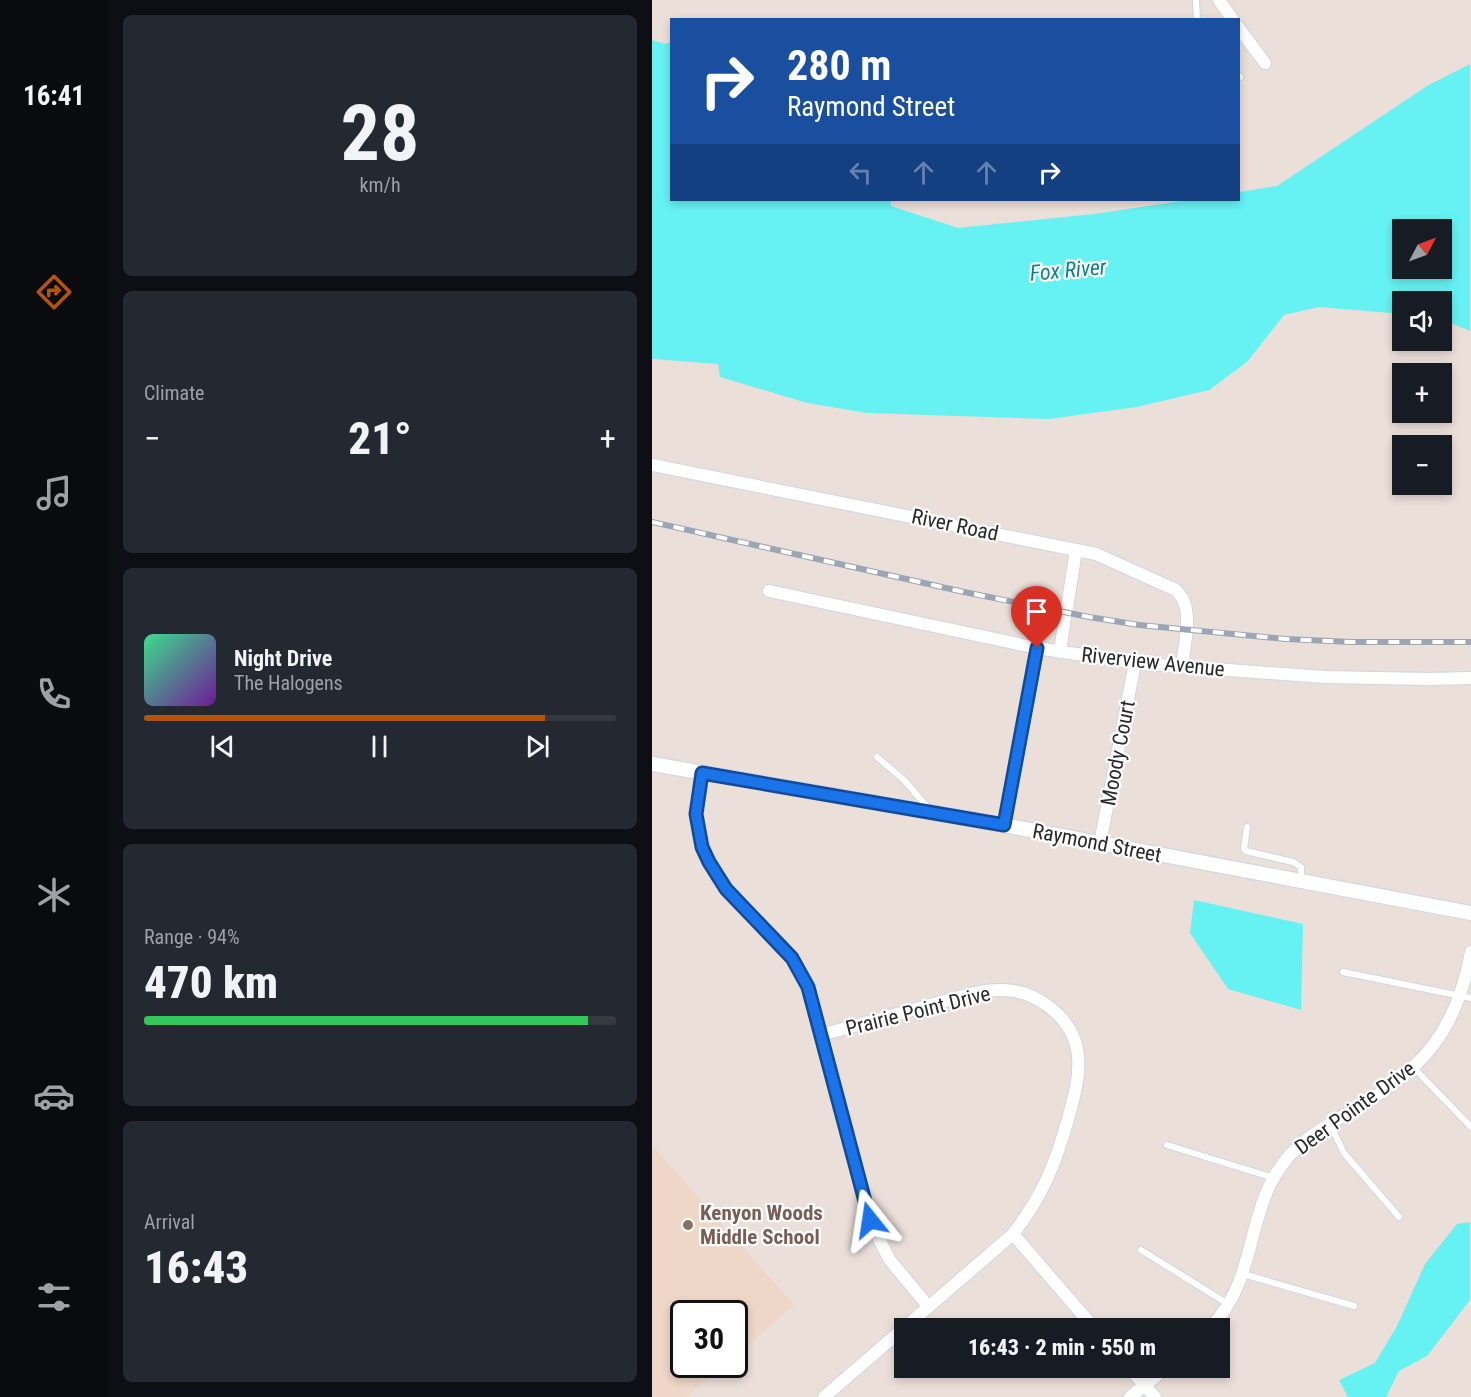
<!DOCTYPE html>
<html lang="en">
<head>
<meta charset="utf-8">
<style>
  body { margin:0; font-family:"Roboto Condensed",sans-serif; background:#242831; color:#f1f3f6; height:100vh; display:flex; flex-direction:column; font-size:22px; white-space:nowrap }
  * { box-sizing:border-box; margin:0 }
  p { font-size:20px; color:#9ea1a6 }
  .icon { flex:none; width:33px; height:33px; fill:none; stroke:currentColor; stroke-width:2; stroke-linecap:round; stroke-linejoin:round }
  .map { position:relative; flex:1; overflow:hidden }
  .side { display:flex; flex-direction:column; gap:15px; padding:15px; background:#0d0f14; width:544px }
  .side>* { flex:none }
  .banner { position:absolute; left:18px; top:18px; width:570px; height:183px; border-radius:0px; box-shadow:0 3px 9px #0003; background:#1a4fa0; color:#fff; overflow:hidden }
  .needle { width:39px; rotate:49deg }
  .tools { position:absolute; left:740px; top:219px; display:grid; gap:12px }
  .tools a { display:grid; place-items:center; width:60px; height:60px; border-radius:0px; background:#171b24; box-shadow:0 3px 9px #0003; font-size:30px }
  .speed { position:absolute; left:18px; top:1300px; display:flex; gap:12px; font-size:30px; font-weight:700; text-align:center }
  .speed>* { display:grid; place-content:center; width:78px; height:78px; border-radius:50%; background:#171b24; box-shadow:0 3px 9px #0003; line-height:1 }
  .speed .limit { border:3px solid #111; border-radius:9px; background:#fff; color:#111 }
  .pin { position:absolute; display:grid; place-items:center; width:51px; height:51px; color:#fff; margin:-62px -26px; border-radius:50% 50% 50% 0; rotate:-45deg; box-shadow:0 0 6px #0007 }
  .pin .icon { rotate:45deg }
  .me { position:absolute; width:66px; margin:-33px; rotate:345deg; stroke-linejoin:round; filter:drop-shadow(0 0 4px #0008) }
  .turn { display:flex; align-items:center; gap:21px; height:126px; padding:0 18px; font-size:27px }
  .turn .icon { width:78px; height:78px; stroke-width:2.5 }
  .turn b { display:block; font-size:42px; line-height:51px }
  .lanes { display:flex; align-items:center; height:57px; padding:0 18px; background:#0003; justify-content:center; gap:30px; direction:ltr }
  .lanes .off { opacity:.35 }
  .big { font-size:45px; font-weight:800; line-height:1.1 }
  .side .tile { flex:1; display:flex; flex-direction:column; justify-content:center; gap:9px; min-width:0; padding:0 21px; border-radius:9px; background:#242831 }
  .side .dial { align-items:center; gap:0 }
  .dial b { font-size:78px; line-height:1 }
  .song { display:flex; align-items:center; gap:18px }
  .cover { width:72px; height:72px; border-radius:9px; background:linear-gradient(135deg,hsl(150 70% 55%),hsl(280 70% 35%)) }
  .played { height:6px; border-radius:3px; background:linear-gradient(90deg,#b45309 85%,#363941 85%) }
  .keys { display:flex; justify-content:space-around; direction:ltr }
  .heat { display:flex; justify-content:space-between; align-items:center; font-size:33px; direction:ltr }
  .charge { height:9px; border-radius:4px; background:linear-gradient(90deg,#34c759 94%,#363941 0) }
  .trip { position:absolute; left:242px; top:1318px; width:336px; height:60px; border-radius:0px; background:#171b24; box-shadow:0 3px 9px #0003; font-weight:800; line-height:60px; text-align:center }
  main { display:flex; flex:1; min-height:0 }
  .tabs { display:flex; flex-direction:column; width:108px; justify-content:space-around; align-items:center; background:#090b0e; color:#9ea1a6 }
  .tabs .icon { width:42px; height:42px }
  .tabs .current { color:#b45309 }
  .tabs b { font-size:27px; color:#f1f3f6 }
  .map>svg:first-child { display:block }
  .education { fill:#eed7c7 }
  .water { fill:#66f2f3; fill-rule:evenodd }
  .lines { fill:none; stroke-linecap:round; stroke-linejoin:round }
  .service-casing { stroke:#ced7e2; stroke-width:8 }
  .minor-casing { stroke:#ced7e2; stroke-width:14 }
  .tertiary-casing { stroke:#ced7e2; stroke-width:16 }
  .service { stroke:#fff; stroke-width:6 }
  .minor { stroke:#fff; stroke-width:12 }
  .tertiary { stroke:#fff; stroke-width:14 }
  .rail-casing { stroke:#9ca5b4; stroke-width:6 }
  .rail { stroke:#fff; stroke-width:4; stroke-dasharray:11; stroke-linecap:butt }
  .route-casing { stroke:#114b97; stroke-width:15 }
  .route { stroke:#1a73e8; stroke-width:10 }
  .education-dot { fill:#8d6e63; stroke:#fff; stroke-width:2 }
  .labels { text-anchor:middle; dominant-baseline:central; stroke-width:4.5; stroke-linejoin:round; paint-order:stroke }
  .street-label { font-size:21px; fill:#282828; stroke:#fff }
  .education-label { font-size:21px; font-weight:bold; fill:#785e54; stroke:#fff; text-anchor:start }
  .water-label { font-size:22px; font-style:italic; fill:#08828f; stroke:#fff }
</style>
</head>
<body>
<main>
<nav class="tabs">
<b>16:41</b>
<svg class="icon current" aria-label="directions" viewBox="0 0 24 24"><path d="M12 3l9 9-9 9-9-9zM9 14v-3h6M13 9l2 2-2 2"/></svg>
<svg class="icon" aria-label="music" viewBox="0 0 24 24"><path d="M9 18V5l10-2v13"/><circle cx="6" cy="18" r="3"/><circle cx="16" cy="16" r="3"/></svg>
<svg class="icon" aria-label="phone" viewBox="0 0 24 24"><path d="M5 4h4l2 5-3 2q2 4 5 5l2-3 5 2v4C11 20 4 13 5 4z"/></svg>
<svg class="icon" aria-label="climate" viewBox="0 0 24 24"><path d="M12 3v18M4 7l16 10M4 17L20 7"/></svg>
<svg class="icon" aria-label="car" viewBox="0 0 24 24"><path d="M5 17H2v-5l4-1 3-4h7l3 4 3 1v5h-3M9 17h6M6 11h13"/><circle cx="7" cy="17" r="2"/><circle cx="17" cy="17" r="2"/></svg>
<svg class="icon" aria-label="filters" viewBox="0 0 24 24"><path d="M4 7h16M4 17h16"/><circle cx="9" cy="7" r="2"/><circle cx="15" cy="17" r="2"/></svg>
</nav>
<section class="side">
<div class="tile dial"><b>28</b><p>km/h</p></div>
<div class="tile"><p>Climate</p>
<div class="heat"><a>−</a><b class="big">21°</b><a>+</a></div>
</div>
<div class="tile">
<div class="song"><i class="cover"></i><div><b>Night Drive</b><p>The Halogens</p></div></div>
<div class="played"></div>
<div class="keys"><svg class="icon" aria-label="previous" viewBox="0 0 24 24"><path d="M18 5L8 12l10 7zM5 5v14"/></svg><svg class="icon" aria-label="pause" viewBox="0 0 24 24"><path d="M8 5v14M16 5v14"/></svg><svg class="icon" aria-label="next" viewBox="0 0 24 24"><path d="M6 5l10 7-10 7zM19 5v14"/></svg></div>
</div>
<div class="tile"><p>Range · 94%</p><b class="big">470 km</b><div class="charge"></div></div>
<div class="tile"><p>Arrival</p><b class="big">16:43</b></div>
</section>
<div class="map">
<svg width="819" height="1397" viewBox="0 0 819 1397">
  <rect width="100%" height="100%" fill="#ebdfd9"/>
  <!-- education -->
  <path class="education" d="M 0,1145 L 142,1305 L 83,1356 L 82,1314 L 32,1314 L 32,1365 L 72,1365 L 34,1397 L 0,1397 Z"/>
  <!-- water -->
  <g class="water">
    <path d="M 0,40 L 13,44 L 19,42 L 20,200 L 239,200 L 239,206 L 306,228 L 442,214 L 536,200 L 586,200 L 587,192 L 625,186 L 775,86 L 818,64 L 818,331 L 789,319 L 789,302 L 750,302 L 750,314 L 667,307 L 632,315 L 595,362 L 557,390 L 485,407 L 397,419 L 215,413 L 155,403 L 68,377 L 66,364 L 0,359 ZM 750,230 L 789,230 L 789,268 L 750,268 Z"/>
    <path d="M 542,900 L 651,924 L 649,1010 L 576,989 L 538,933 Z"/>
    <path d="M 818,1222 L 818,1300 L 775,1356 L 747,1371 L 734,1397 L 696,1397 L 687,1380 L 723,1363 L 745,1326 L 773,1264 L 805,1224 Z"/>
  </g>
  <g class="lines">
    <!-- service casing -->
    <g class="service-casing">
      <g id="service">
        <path d="M 544,0 L 545,20"/>
        <path d="M 586,75 L 588,77"/>
        <path d="M 225,757 L 252,780 L 278,810"/>
        <path d="M 595,827 L 592,848 L 594,851 L 641,862 L 649,867 L 649,881"/>
        <path d="M 691,972 L 819,998"/>
        <path d="M 762,1068 L 819,1127"/>
        <path d="M 678,1124 L 692,1153 L 747,1217"/>
        <path d="M 515,1145 L 622,1178"/>
        <path d="M 489,1250 L 576,1304"/>
        <path d="M 591,1274 L 702,1306"/>
      </g>
    </g>
    <!-- minor casing -->
    <g class="minor-casing">
      <g id="minor">
        <path d="M 567,0 L 581,20"/>
        <path d="M 586,27 L 613,63"/>
        <path d="M 0,465 L 444,554 L 524,590 C 527,594 531,598 532,602 C 539,619 532,648 530,665"/>
        <path d="M 117,591 L 385,648 L 483,663 L 672,677 L 777,679 L 819,678"/>
        <path d="M 415,608 L 424,550"/>
        <path d="M 408,652 L 413,617"/>
        <path d="M 50,773 L 44,814 L 50,847 L 57,863 L 74,889 L 140,958 L 156,987 L 218,1220 L 237,1259 L 276,1306"/>
        <path d="M 352,825 L 385,648"/>
        <path d="M 448,843 L 483,663"/>
        <path d="M 169,1035 L 322,993 C 350,987 373,989 396,1006 C 438,1037 428,1077 416,1119 C 403,1165 391,1195 361,1234 L 172,1397"/>
        <path d="M 361,1234 L 443,1329"/>
        <path d="M 557,1329 C 606,1280 593,1215 630,1165 C 648,1139 675,1126 701,1110 C 770,1070 804,1033 819,952"/>
        <path d="M 477,1368 L 503,1397"/>
        <path d="M 478,1397 L 514,1368"/>
      </g>
    </g>
    <!-- tertiary casing -->
    <g class="tertiary-casing">
      <path id="tertiary" d="M 0,764 L 352,825 L 819,913"/>
    </g>
    <!-- service -->
    <use href="#service" class="service"/>
    <!-- minor -->
    <use href="#minor" class="minor"/>
    <!-- tertiary -->
    <use href="#tertiary" class="tertiary"/>
    <!-- rail casing -->
    <g class="rail-casing">
      <path id="rail" d="M 0,522 L 312,592 L 437,617 L 487,625 L 634,639 L 699,642 L 819,642"/>
    </g>
    <!-- rail -->
    <use href="#rail" class="rail"/>
  </g>
  <g class="lines">
    <!-- route casing -->
    <g class="route-casing">
      <path id="route" d="M 218,1220 L 156,987 L 140,958 L 74,889 L 57,862 L 50,847 L 44,814 L 50,773 L 352,825 L 385,648"/>
    </g>
    <!-- route -->
    <use href="#route" class="route"/>
  </g>
  <!-- markers -->
  <circle class="education-dot" cx="36" cy="1225" r="6"/>
  <g class="labels">
    <!-- street labels -->
    <g class="street-label">
      <text transform="translate(303 525) rotate(12)">River Road</text>
      <text transform="translate(501 662) rotate(6)">Riverview Avenue</text>
      <text transform="translate(466 753) rotate(-79)">Moody Court</text>
      <text transform="translate(445 843) rotate(11)">Raymond Street</text>
      <text transform="translate(266 1011) rotate(-14)">Prairie Point Drive</text>
      <text transform="translate(703 1108) rotate(-36)">Deer Pointe Drive</text>
    </g>
    <!-- education labels -->
    <g class="education-label">
      <text x="48" y="1213">Kenyon Woods<tspan x="48" dy="24">Middle School</tspan></text>
    </g>
    <!-- water labels -->
    <g class="water-label">
      <text transform="translate(416 270) rotate(-5)">Fox River</text>
    </g>
  </g>
</svg>
<div class="tools">
<a><svg class="needle" viewBox="-14 -14 28 28"><path d="M0-13l5 13h-10z" fill="#e53935"/><path d="M0 13l5-13h-10z" fill="#9ea1a6"/></svg></a>
<a><svg class="icon" aria-label="sound" viewBox="0 0 24 24"><path d="M4 9h4l5-4v14l-5-4H4zM17 9q2 3 0 6"/></svg></a>
<a>+</a>
<a>−</a>
</div>
<div class="speed"><div class="limit">30</div></div>
<div class="pin" style="left:385px;top:648px;background:#d93025"><svg class="icon" aria-label="arrive" viewBox="0 0 24 24"><path d="M6 21V4h12l-3 4 3 4H6"/></svg></div>
<svg class="me" style="left:218px;top:1220px" viewBox="-20 -20 40 40"><path d="M0-17L14 15 0 8-14 15z" fill="#1a73e8" stroke="#fff" stroke-width="4"/></svg>
<div class="trip">16:43 · 2 min · 550 m</div>
<div class="banner">
<div class="turn"><svg class="icon" aria-label="right" viewBox="0 0 24 24"><path d="M7 20v-9h11M14 6l5 5-5 5"/></svg><div><b>280 m</b>Raymond Street</div></div>
<div class="lanes"><svg class="icon off" aria-label="left" viewBox="0 0 24 24"><path d="M17 20v-9H6M10 6l-5 5 5 5"/></svg><svg class="icon off" aria-label="ahead" viewBox="0 0 24 24"><path d="M12 20V5M6 11l6-6 6 6"/></svg><svg class="icon off" aria-label="ahead" viewBox="0 0 24 24"><path d="M12 20V5M6 11l6-6 6 6"/></svg><svg class="icon" aria-label="right" viewBox="0 0 24 24"><path d="M7 20v-9h11M14 6l5 5-5 5"/></svg></div>
</div>
</div>
</main>
</body>
</html>
